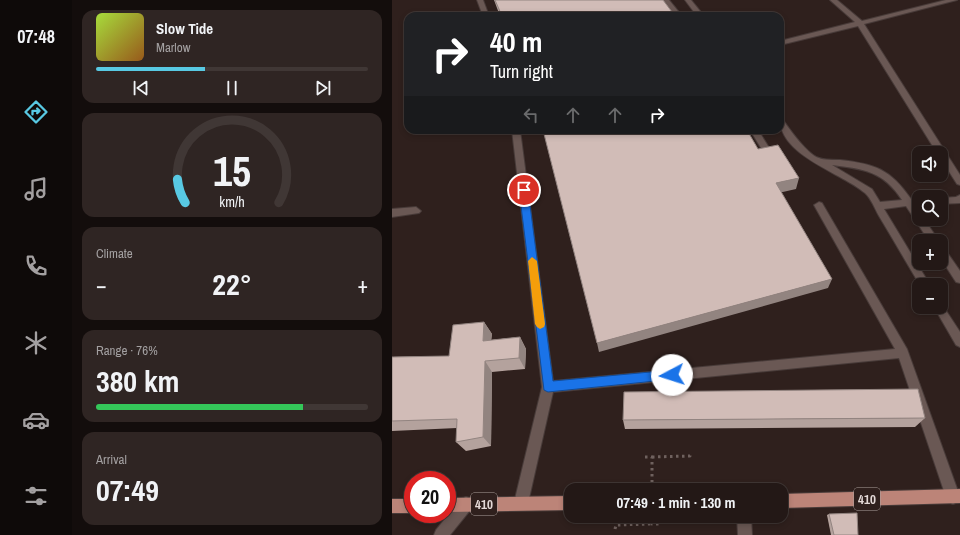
<!DOCTYPE html>
<html lang="en">
<head>
<meta charset="utf-8">
<style>
  body { margin:0; font-family:"Archivo Narrow",sans-serif; background:#2f2523; color:#f1f3f6; height:100vh; display:flex; flex-direction:column; font-size:15px; white-space:nowrap }
  * { box-sizing:border-box; margin:0 }
  p { font-size:13px; color:#a3a0a1 }
  .icon { flex:none; width:22px; height:22px; fill:none; stroke:currentColor; stroke-width:2; stroke-linecap:round; stroke-linejoin:round }
  .map { position:relative; flex:1; overflow:hidden }
  .side { display:flex; flex-direction:column; gap:10px; padding:10px; background:#130d0c; width:320px }
  .side>* { flex:none }
  .banner { position:absolute; left:12px; top:12px; width:380px; height:122px; border-radius:12px; box-shadow:0 2px 6px #0003,0 0 0 1px #403735; background:#202124; color:#fff; overflow:hidden }
  .buttons { position:absolute; left:520px; top:146px; display:grid; gap:8px }
  .buttons a { display:grid; place-items:center; width:36px; height:36px; border-radius:8px; background:#231816; box-shadow:0 2px 6px #0003,0 0 0 1px #403735; font-size:20px }
  .speed { position:absolute; left:12px; top:471px; display:flex; gap:8px; font-size:20px; font-weight:700; text-align:center }
  .speed>* { display:grid; place-content:center; width:52px; height:52px; border-radius:50%; background:#231816; box-shadow:0 2px 6px #0003,0 0 0 1px #403735; line-height:1 }
  .speed .limit { border:6px solid #d22; background:#fff; color:#111 }
  .pin { position:absolute; display:grid; place-items:center; width:34px; height:34px; color:#fff; margin:-17px; border:2px solid #fff; border-radius:50%; box-shadow:0 1px 4px #0007 }
  .me { position:absolute; width:44px; margin:-22px; rotate:265deg; stroke-linejoin:round; filter:drop-shadow(0 0 3px #0008) }
  .turn { display:flex; align-items:center; gap:14px; height:84px; padding:0 20px; font-size:18px }
  .turn .icon { width:52px; height:52px; stroke-width:2.5 }
  .turn b { display:block; font-size:28px; line-height:34px }
  .lanes { display:flex; align-items:center; height:38px; padding:0 20px; background:#0003; justify-content:center; gap:20px; direction:ltr }
  .lanes .off { opacity:.35 }
  .big { font-size:30px; font-weight:800; line-height:1.1 }
  .side .widget { flex:1; display:flex; flex-direction:column; justify-content:center; gap:6px; min-width:0; padding:0 14px; border-radius:12px; background:#2f2523 }
  .side .dial { align-items:center; gap:0 }
  .dial svg { height:104px; overflow:visible; fill:none; stroke:#403735; stroke-width:7; stroke-linecap:round; text-anchor:middle }
  .dial text { fill:#f1f3f6; stroke:none }
  .song { display:flex; align-items:center; gap:12px }
  .cover { width:48px; height:48px; border-radius:6px; background:linear-gradient(135deg,hsl(80 70% 55%),hsl(30 70% 35%)) }
  .played { height:4px; border-radius:2px; background:linear-gradient(90deg,#58c9e3 40%,#403735 40%) }
  .keys { display:flex; justify-content:space-around; direction:ltr }
  .heat { display:flex; justify-content:space-between; align-items:center; font-size:22px; direction:ltr }
  .charge { height:6px; border-radius:3px; background:linear-gradient(90deg,#34c759 76%,#403735 0) }
  .trip { position:absolute; left:172px; top:483px; width:224px; height:40px; border-radius:12px; background:#231816; box-shadow:0 2px 6px #0003,0 0 0 1px #403735; font-weight:800; line-height:40px; text-align:center }
  main { display:flex; flex:1; min-height:0 }
  .tabs { display:flex; flex-direction:column; width:72px; justify-content:space-around; align-items:center; background:#0e0a09; color:#a3a0a1 }
  .tabs .icon { width:28px; height:28px }
  .tabs .active { color:#58c9e3 }
  .tabs b { font-size:18px; color:#f1f3f6 }
  .map>svg:first-child { display:block }
  .lines { fill:none; stroke-linecap:round; stroke-linejoin:round }
  .lane-casing { stroke:#483b39; stroke-width:2 }
  .street-casing { stroke:#483b39; stroke-width:2 }
  .primary-casing { stroke:#483b39; stroke-width:2 }
  .path { stroke:#6f615e; stroke-width:3; stroke-dasharray:2.5 3.5; stroke-linecap:butt }
  .lane { fill:#6a5854; fill-rule:evenodd }
  .street { fill:#6a5854; fill-rule:evenodd }
  .primary { fill:#bc8478; fill-rule:evenodd }
  .wall { fill:#b4a29d }
  .shaded-wall { fill:#928480 }
  .building { fill:#d1bcb7; stroke:#928480 }
  .route { fill:#1a73e8; stroke:#114b97 }
  .slow { fill:#f59e0b }
  .labels { text-anchor:middle; dominant-baseline:central; stroke-width:4; stroke-linejoin:round; paint-order:stroke }
  .shield { fill:#2f201d; stroke:#aea29f; stroke-width:1 }
  .shield-label { font-size:13px; font-weight:bold; fill:#e4d9d7 }
</style>
</head>
<body>
<main>
<nav class="tabs">
<b>07:48</b>
<svg class="icon active" aria-label="directions" viewBox="0 0 24 24"><path d="M12 3l9 9-9 9-9-9zM9 14v-3h6M13 9l2 2-2 2"/></svg>
<svg class="icon" aria-label="music" viewBox="0 0 24 24"><path d="M9 18V5l10-2v13"/><circle cx="6" cy="18" r="3"/><circle cx="16" cy="16" r="3"/></svg>
<svg class="icon" aria-label="phone" viewBox="0 0 24 24"><path d="M5 4h4l2 5-3 2q2 4 5 5l2-3 5 2v4C11 20 4 13 5 4z"/></svg>
<svg class="icon" aria-label="climate" viewBox="0 0 24 24"><path d="M12 3v18M4 7l16 10M4 17L20 7"/></svg>
<svg class="icon" aria-label="car" viewBox="0 0 24 24"><path d="M5 17H2v-5l4-1 3-4h7l3 4 3 1v5h-3M9 17h6M6 11h13"/><circle cx="7" cy="17" r="2"/><circle cx="17" cy="17" r="2"/></svg>
<svg class="icon" aria-label="filters" viewBox="0 0 24 24"><path d="M4 7h16M4 17h16"/><circle cx="9" cy="7" r="2"/><circle cx="15" cy="17" r="2"/></svg>
</nav>
<section class="side">
<div class="widget">
<div class="song"><i class="cover"></i><div><b>Slow Tide</b><p>Marlow</p></div></div>
<div class="played"></div>
<div class="keys"><svg class="icon" aria-label="previous" viewBox="0 0 24 24"><path d="M18 5L8 12l10 7zM5 5v14"/></svg><svg class="icon" aria-label="pause" viewBox="0 0 24 24"><path d="M8 5v14M16 5v14"/></svg><svg class="icon" aria-label="next" viewBox="0 0 24 24"><path d="M6 5l10 7-10 7zM19 5v14"/></svg></div>
</div>
<div class="widget dial"><svg viewBox="0 0 100 80">
<path d="M14 69A42 42 0 1 1 86 69"/>
<path d="M14 69A42 42 0 0 1 8 51" stroke="#58c9e3"/>
<text x="50" y="56" font-size="32" font-weight="700">15</text>
<text x="50" y="72" font-size="11">km/h</text>
</svg></div>
<div class="widget"><p>Climate</p>
<div class="heat"><a>−</a><b class="big">22°</b><a>+</a></div>
</div>
<div class="widget"><p>Range · 76%</p><b class="big">380 km</b><div class="charge"></div></div>
<div class="widget"><p>Arrival</p><b class="big">07:49</b></div>
</section>
<div class="map">
<svg width="568" height="535" viewBox="0 0 568 535">
  <rect width="100%" height="100%" fill="#2f201d"/>
  <g class="lines">
    <!-- lane casing -->
    <g class="lane-casing">
      <g id="lane">
        <path d="M 85,0 L 91,0 L 97,16 L 91,16 Z"/>
        <path d="M 271,0 L 277,0 L 290,16 L 283,16 Z"/>
        <path d="M 120,130 L 128,130 L 161,381 L 503,349 L 422,205 L 427,202 L 430,203 L 515,349 L 568,497 L 566,502 L 561,504 L 556,502 L 554,497 L 507,358 L 161,392 L 136,503 L 134,508 L 129,510 L 124,508 L 122,503 L 150,387 Z"/>
        <path d="M 358,130 L 366,130 L 381,154 L 380,156 L 374,156 Z"/>
      </g>
    </g>
    <!-- street casing -->
    <g class="street-casing">
      <g id="street">
        <path d="M 293,0 L 299,0 L 312,16 L 305,16 Z"/>
        <path d="M 438,0 L 445,0 L 470,21 L 554,0 L 565,0 L 472,24 L 568,175 L 568,185 L 565,184 L 549,159 L 549,153 L 545,153 L 466,26 L 388,45 L 388,41 L 463,22 Z"/>
        <path d="M 388,119 L 391,120 C 398,130 416,155 427,158 C 431,160 443,160 448,160 C 483,164 498,169 519,199 L 527,198 L 527,204 L 523,205 L 527,211 L 527,219 L 532,219 L 547,241 L 537,241 L 514,206 L 492,209 L 538,285 L 528,285 C 514,262 501,239 487,216 C 483,209 479,198 473,193 C 450,173 388,156 388,119 ZM 440,165 C 472,169 491,171 510,200 L 488,202 L 480,189 Z"/>
        <path d="M 568,195 L 568,203 L 549,204 L 549,198 L 564,197 Z"/>
        <path d="M 24,207 L 29,211 L 27,213 L 0,217 L 0,209 Z"/>
        <path d="M 549,247 L 552,248 L 568,271 L 568,283 L 564,282 L 549,259 Z"/>
        <path d="M 549,303 L 568,332 L 568,347 L 564,345 L 542,307 L 549,307 Z"/>
        <path d="M 74,497 L 79,499 L 81,504 L 79,509 L 58,535 L 42,535 L 44,530 L 69,499 Z"/>
        <path d="M 345,516 L 359,516 L 360,535 L 346,535 Z"/>
      </g>
    </g>
    <!-- primary casing -->
    <g class="primary-casing">
      <g id="primary">
        <path d="M 568,489 L 568,503 L 389,508 L 389,494 Z"/>
        <path d="M 179,496 L 179,510 L 55,512 L 55,498 Z"/>
        <rect x="0" y="499" width="21" height="14"/>
      </g>
    </g>
    <!-- path -->
    <g class="path">
      <path d="M 253,457 L 260,457 L 260,490"/>
      <path d="M 260,457 L 298,456 L 298,452"/>
      <path d="M 260,516 L 260,524 L 269,524"/>
      <path d="M 223,529 L 224,525 L 260,524"/>
    </g>
    <!-- lane -->
    <use href="#lane" class="lane"/>
    <!-- street -->
    <use href="#street" class="street"/>
    <!-- primary -->
    <use href="#primary" class="primary"/>
  </g>
  <!-- wall -->
  <g class="wall">
    <path d="M 102,0 L 271,0 L 283,16 L 108,16 Z"/>
    <path d="M 92,322 L 100,334 L 99,340 L 128,337 L 134,349 L 133,369 L 100,372 L 99,446 L 74,451 L 64,442 L 65,428 L 0,431 L 0,357 L 57,356 Z"/>
    <path d="M 533,418 L 523,427 L 233,429 L 231,420 Z"/>
    <path d="M 437,514 L 466,535 L 439,535 L 435,515 Z"/>
  </g>
  <!-- shaded-wall -->
  <g class="shaded-wall">
    <path d="M 407,178 L 404,189 L 382,194 L 384,183 Z"/>
    <path d="M 440,279 L 436,288 L 207,352 L 205,343 Z"/>
    <path d="M 92,322 L 100,334 L 98,352 L 91,341 Z"/>
    <path d="M 128,337 L 134,349 L 133,369 L 127,358 Z"/>
    <path d="M 93,361 L 100,372 L 99,446 L 91,437 Z"/>
  </g>
  <!-- building -->
  <g class="building">
    <path d="M 103,0 L 271,0 L 283,16 L 110,16 Z"/>
    <path d="M 151,130 L 355,130 L 366,149 L 386,145 L 407,178 L 384,183 L 440,279 L 205,343 Z"/>
    <path d="M 92,322 L 91,341 L 128,337 L 127,358 L 93,361 L 91,437 L 64,442 L 65,419 L 0,421 L 0,357 L 57,356 L 61,325 Z"/>
    <path d="M 526,389 L 533,418 L 231,420 L 232,392 Z"/>
    <path d="M 465,513 L 466,535 L 442,535 L 437,514 Z"/>
  </g>
  <!-- route -->
  <path class="route" d="M 132,187 L 136,190 L 161,381 L 280,370 L 283,372 L 285,375 L 283,379 L 156,392 L 152,390 L 127,190 Z"/>
  <!-- slow -->
  <path class="slow" d="M 140,257 L 145,261 L 153,324 L 152,327 L 148,329 L 145,327 L 143,324 L 136,261 Z"/>
  <g class="labels">
    <!-- shield labels -->
    <g class="shield">
      <rect x="462" y="488" width="26" height="22" rx="3"/>
      <rect x="79" y="493" width="26" height="22" rx="3"/>
    </g>
    <g class="shield-label">
      <text x="475" y="499">410</text>
      <text x="92" y="504">410</text>
    </g>
  </g>
</svg>
<div class="buttons">
<a><svg class="icon" aria-label="sound" viewBox="0 0 24 24"><path d="M4 9h4l5-4v14l-5-4H4zM17 9q2 3 0 6"/></svg></a>
<a><svg class="icon" aria-label="search" viewBox="0 0 24 24"><circle cx="10" cy="10" r="6"/><path d="M15 15l6 6"/></svg></a>
<a>+</a>
<a>−</a>
</div>
<div class="speed"><div class="limit">20</div></div>
<div class="pin" style="left:132px;top:190px;background:#d93025"><svg class="icon" aria-label="arrive" viewBox="0 0 24 24"><path d="M6 21V4h12l-3 4 3 4H6"/></svg></div>
<svg class="me" style="left:280px;top:375px" viewBox="-20 -20 40 40"><circle r="19" fill="#fff"/><path d="M0-13L10 11 0 6-10 11z" fill="#1a73e8"/></svg>
<div class="trip">07:49 · 1 min · 130 m</div>
<div class="banner">
<div class="turn"><svg class="icon" aria-label="right" viewBox="0 0 24 24"><path d="M7 20v-9h11M14 6l5 5-5 5"/></svg><div><b>40 m</b>Turn right</div></div>
<div class="lanes"><svg class="icon off" aria-label="left" viewBox="0 0 24 24"><path d="M17 20v-9H6M10 6l-5 5 5 5"/></svg><svg class="icon off" aria-label="ahead" viewBox="0 0 24 24"><path d="M12 20V5M6 11l6-6 6 6"/></svg><svg class="icon off" aria-label="ahead" viewBox="0 0 24 24"><path d="M12 20V5M6 11l6-6 6 6"/></svg><svg class="icon" aria-label="right" viewBox="0 0 24 24"><path d="M7 20v-9h11M14 6l5 5-5 5"/></svg></div>
</div>
</div>
</main>
</body>
</html>
